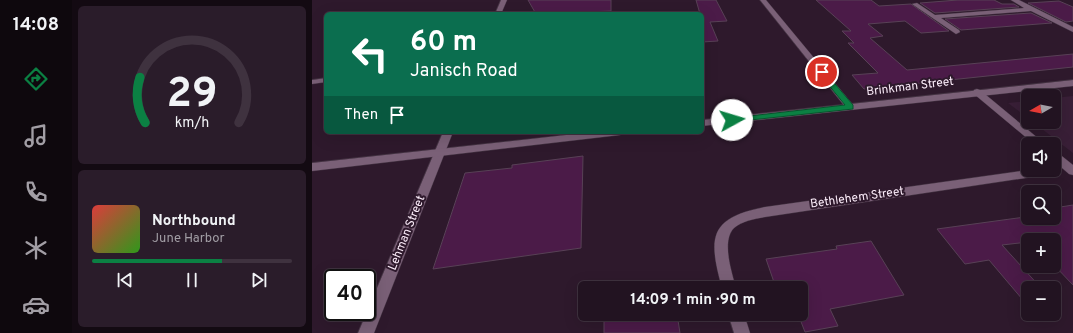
<!DOCTYPE html>
<html lang="en">
<head>
<meta charset="utf-8">
<style>
  body { margin:0; font-family:Overpass,sans-serif; background:#2a1c2a; color:#f1f3f6; height:100vh; display:flex; flex-direction:column; font-size:15px; white-space:nowrap }
  * { box-sizing:border-box; margin:0 }
  p { font-size:13px; color:#a29ea5 }
  .icon { flex:none; width:22px; height:22px; fill:none; stroke:currentColor; stroke-width:2; stroke-linecap:round; stroke-linejoin:round }
  .map { position:relative; flex:1; overflow:hidden }
  .details { display:flex; flex-direction:column; gap:6px; padding:6px; background:#130a12; width:240px }
  .details>* { flex:none }
  .hud { position:absolute; left:12px; top:12px; width:380px; height:122px; border-radius:6px; box-shadow:0 4px 16px #0002,0 0 0 1px #3f323f; background:#0b6e4f; color:#fff; overflow:hidden }
  .needle { width:26px; rotate:261deg }
  .tools { position:absolute; left:709px; top:89px; display:grid; gap:8px }
  .tools a { display:grid; place-items:center; width:40px; height:40px; border-radius:6px; background:#221321; box-shadow:0 4px 16px #0002,0 0 0 1px #3f323f; font-size:20px }
  .speed { position:absolute; left:12px; top:269px; display:flex; gap:8px; font-size:20px; font-weight:700; text-align:center }
  .speed>* { display:grid; place-content:center; width:52px; height:52px; border-radius:50%; background:#221321; box-shadow:0 4px 16px #0002,0 0 0 1px #3f323f; line-height:1 }
  .speed .limit { border:2px solid #111; border-radius:6px; background:#fff; color:#111 }
  .pin { position:absolute; display:grid; place-items:center; width:34px; height:34px; color:#fff; margin:-17px; border:2px solid #fff; border-radius:50%; box-shadow:0 1px 4px #0007 }
  .me { position:absolute; width:44px; margin:-22px; rotate:84deg; stroke-linejoin:round; filter:drop-shadow(0 0 3px #0008) }
  .turn { display:flex; align-items:center; gap:14px; height:84px; padding:0 20px; font-size:18px }
  .turn .icon { width:52px; height:52px; stroke-width:2.5 }
  .turn b { display:block; font-size:28px; line-height:34px }
  .then { display:flex; align-items:center; height:38px; padding:0 20px; background:#0003; gap:8px; font-size:15px }
  .details .widget { flex:1; display:flex; flex-direction:column; justify-content:center; gap:6px; min-width:0; padding:0 14px; border-radius:6px; background:#2a1c2a }
  .details .dial { align-items:center; gap:0 }
  .dial svg { height:104px; overflow:visible; fill:none; stroke:#3f323f; stroke-width:7; stroke-linecap:round; text-anchor:middle }
  .dial text { fill:#f1f3f6; stroke:none }
  .song { display:flex; align-items:center; gap:12px }
  .cover { width:48px; height:48px; border-radius:6px; background:linear-gradient(135deg,hsl(0 70% 55%),hsl(110 70% 35%)) }
  .played { height:4px; border-radius:2px; background:linear-gradient(90deg,#0b8043 65%,#3f323f 65%) }
  .keys { display:flex; justify-content:space-around; direction:ltr }
  .trip { position:absolute; left:266px; top:281px; width:230px; height:40px; border-radius:6px; background:#221321; box-shadow:0 4px 16px #0002,0 0 0 1px #3f323f; font-weight:700; line-height:40px; text-align:center }
  main { display:flex; flex:1; min-height:0 }
  .tab-bar { display:flex; flex-direction:column; width:72px; justify-content:space-around; align-items:center; background:#0e080d; color:#a29ea5 }
  .tab-bar .icon { width:28px; height:28px }
  .tab-bar .active { color:#0b8043 }
  .tab-bar b { font-size:18px; color:#f1f3f6 }
  .map>svg:first-child { display:block }
  .built { fill:#391f37 }
  .building { fill:#4b1b48; stroke:#584156 }
  .lines { fill:none; stroke-linecap:round; stroke-linejoin:round }
  .service-casing { stroke:#433342; stroke-width:1 }
  .minor-casing { stroke:#433342; stroke-width:1 }
  .tertiary-casing { stroke:#433342; stroke-width:1 }
  .service { fill:#7a6077; fill-rule:evenodd }
  .minor { fill:#7a6077; fill-rule:evenodd }
  .tertiary { fill:#7a6077; fill-rule:evenodd }
  .route { fill:#0b8043; stroke:#07532c }
  .labels { text-anchor:middle; dominant-baseline:central; stroke-width:4; stroke-linejoin:round; paint-order:stroke }
  .street-label { font-size:12px; fill:#fcedfa; stroke:#2e192c }
</style>
</head>
<body>
<main>
<nav class="tab-bar">
<b>14:08</b>
<svg class="icon active" aria-label="directions" viewBox="0 0 24 24"><path d="M12 3l9 9-9 9-9-9zM9 14v-3h6M13 9l2 2-2 2"/></svg>
<svg class="icon" aria-label="music" viewBox="0 0 24 24"><path d="M9 18V5l10-2v13"/><circle cx="6" cy="18" r="3"/><circle cx="16" cy="16" r="3"/></svg>
<svg class="icon" aria-label="phone" viewBox="0 0 24 24"><path d="M5 4h4l2 5-3 2q2 4 5 5l2-3 5 2v4C11 20 4 13 5 4z"/></svg>
<svg class="icon" aria-label="climate" viewBox="0 0 24 24"><path d="M12 3v18M4 7l16 10M4 17L20 7"/></svg>
<svg class="icon" aria-label="car" viewBox="0 0 24 24"><path d="M5 17H2v-5l4-1 3-4h7l3 4 3 1v5h-3M9 17h6M6 11h13"/><circle cx="7" cy="17" r="2"/><circle cx="17" cy="17" r="2"/></svg>
</nav>
<section class="details">
<div class="widget dial"><svg viewBox="0 0 100 80">
<path d="M14 69A42 42 0 1 1 86 69"/>
<path d="M14 69A42 42 0 0 1 10 34" stroke="#0b8043"/>
<text x="50" y="56" font-size="32" font-weight="700">29</text>
<text x="50" y="72" font-size="11">km/h</text>
</svg></div>
<div class="widget">
<div class="song"><i class="cover"></i><div><b>Northbound</b><p>June Harbor</p></div></div>
<div class="played"></div>
<div class="keys"><svg class="icon" aria-label="previous" viewBox="0 0 24 24"><path d="M18 5L8 12l10 7zM5 5v14"/></svg><svg class="icon" aria-label="pause" viewBox="0 0 24 24"><path d="M8 5v14M16 5v14"/></svg><svg class="icon" aria-label="next" viewBox="0 0 24 24"><path d="M6 5l10 7-10 7zM19 5v14"/></svg></div>
</div>
</section>
<div class="map">
<svg width="761" height="333" viewBox="0 0 761 333">
  <rect width="100%" height="100%" fill="#2e192c"/>
  <!-- built -->
  <g class="built">
    <path d="M 761,96 L 761,153 L 721,122 L 742,122 L 742,98 Z"/>
    <path d="M 716,101 L 716,118 L 696,103 Z"/>
  </g>
  <!-- building -->
  <g class="building">
    <path d="M 216,0 L 299,0 L 299,11 L 224,14 Z"/>
    <path d="M 384,0 L 404,0 L 415,21 L 398,22 L 406,41 L 390,42 L 390,14 L 388,14 Z"/>
    <path d="M 504,0 L 559,0 L 567,6 L 599,4 L 637,31 L 609,33 L 593,21 L 556,24 L 571,36 L 558,38 L 595,70 L 761,54 L 761,67 L 552,89 L 540,75 L 566,73 L 536,43 L 542,43 L 530,31 L 539,31 Z"/>
    <path d="M 646,0 L 682,0 L 690,4 L 702,4 L 707,7 L 623,13 L 608,3 Z"/>
    <path d="M 747,1 L 761,7 L 761,21 L 754,22 L 716,3 Z"/>
    <path d="M 719,13 L 740,23 L 649,30 L 633,19 Z"/>
    <path d="M 271,156 L 269,248 L 121,269 L 153,173 L 200,168 L 200,165 Z"/>
    <path d="M 761,205 L 761,285 L 742,265 L 742,240 L 716,240 L 716,242 L 690,245 L 729,288 L 716,288 L 716,306 L 677,260 L 653,264 L 625,229 L 713,217 L 742,218 L 742,208 Z"/>
    <path d="M 559,241 L 592,295 L 518,309 L 526,326 L 493,332 L 486,314 L 489,314 L 489,288 L 464,288 L 454,259 L 525,249 L 524,246 Z"/>
    <path d="M 292,314 L 365,314 L 368,333 L 292,333 Z"/>
  </g>
  <g class="lines">
    <!-- service casing -->
    <g class="service-casing">
      <path id="service" d="M 14,78 L 14,82 L 0,84 L 0,80 Z"/>
    </g>
    <!-- minor casing -->
    <g class="minor-casing">
      <g id="minor">
        <path d="M 189,0 L 195,0 L 189,14 L 183,14 Z"/>
        <path d="M 448,0 L 454,0 L 541,105 L 543,107 L 541,109 L 535,109 Z"/>
        <path d="M 699,0 L 707,0 L 761,27 L 761,32 L 719,11 L 629,18 L 647,30 L 648,32 L 644,34 L 600,4 L 605,3 L 623,15 L 712,8 Z"/>
        <path d="M 665,89 L 668,90 L 733,144 L 722,144 L 662,94 L 661,92 L 662,90 Z"/>
        <path d="M 131,132 L 141,132 L 62,333 L 46,333 Z"/>
        <path d="M 742,152 L 746,153 L 761,165 L 761,175 L 757,174 L 742,161 Z"/>
        <path d="M 742,167 L 746,170 L 744,173 L 740,174 L 453,217 C 442,219 430,221 422,228 C 409,241 420,273 424,288 L 410,288 C 396,237 397,218 453,207 L 716,170 L 742,170 Z"/>
        <path d="M 416,314 L 432,314 L 438,333 L 422,333 Z"/>
      </g>
    </g>
    <!-- tertiary casing -->
    <g class="tertiary-casing">
      <g id="tertiary">
        <path d="M 761,80 L 761,86 L 390,126 L 390,120 Z"/>
        <path d="M 281,132 L 313,132 L 308,135 L 0,171 L 0,163 Z"/>
      </g>
    </g>
    <!-- service -->
    <use href="#service" class="service"/>
    <!-- minor -->
    <use href="#minor" class="minor"/>
    <!-- tertiary -->
    <use href="#tertiary" class="tertiary"/>
  </g>
  <!-- route -->
  <path class="route" d="M 510,70 L 512,71 L 541,105 L 541,109 L 420,122 L 416,120 L 420,118 L 533,105 L 506,72 Z"/>
  <g class="labels">
    <!-- street labels -->
    <g class="street-label">
      <text transform="translate(598 87) rotate(-7)">Brinkman Street</text>
      <text transform="translate(545 198) rotate(-8)">Bethlehem Street</text>
      <text transform="translate(95 233) rotate(-68)">Lehman Street</text>
    </g>
  </g>
</svg>
<div class="tools">
<a><svg class="needle" viewBox="-14 -14 28 28"><path d="M0-13l5 13h-10z" fill="#e53935"/><path d="M0 13l5-13h-10z" fill="#a29ea5"/></svg></a>
<a><svg class="icon" aria-label="sound" viewBox="0 0 24 24"><path d="M4 9h4l5-4v14l-5-4H4zM17 9q2 3 0 6"/></svg></a>
<a><svg class="icon" aria-label="search" viewBox="0 0 24 24"><circle cx="10" cy="10" r="6"/><path d="M15 15l6 6"/></svg></a>
<a>+</a>
<a>−</a>
</div>
<div class="speed"><div class="limit">40</div></div>
<div class="pin" style="left:510px;top:72px;background:#d93025"><svg class="icon" aria-label="arrive" viewBox="0 0 24 24"><path d="M6 21V4h12l-3 4 3 4H6"/></svg></div>
<svg class="me" style="left:420px;top:120px" viewBox="-20 -20 40 40"><circle r="19" fill="#fff"/><path d="M0-13L10 11 0 6-10 11z" fill="#0b8043"/></svg>
<div class="trip">14:09 · 1 min · 90 m</div>
<div class="hud">
<div class="turn"><svg class="icon" aria-label="left" viewBox="0 0 24 24"><path d="M17 20v-9H6M10 6l-5 5 5 5"/></svg><div><b>60 m</b>Janisch Road</div></div>
<div class="then">Then<svg class="icon" aria-label="arrive" viewBox="0 0 24 24"><path d="M6 21V4h12l-3 4 3 4H6"/></svg></div>
</div>
</div>
</main>
</body>
</html>
